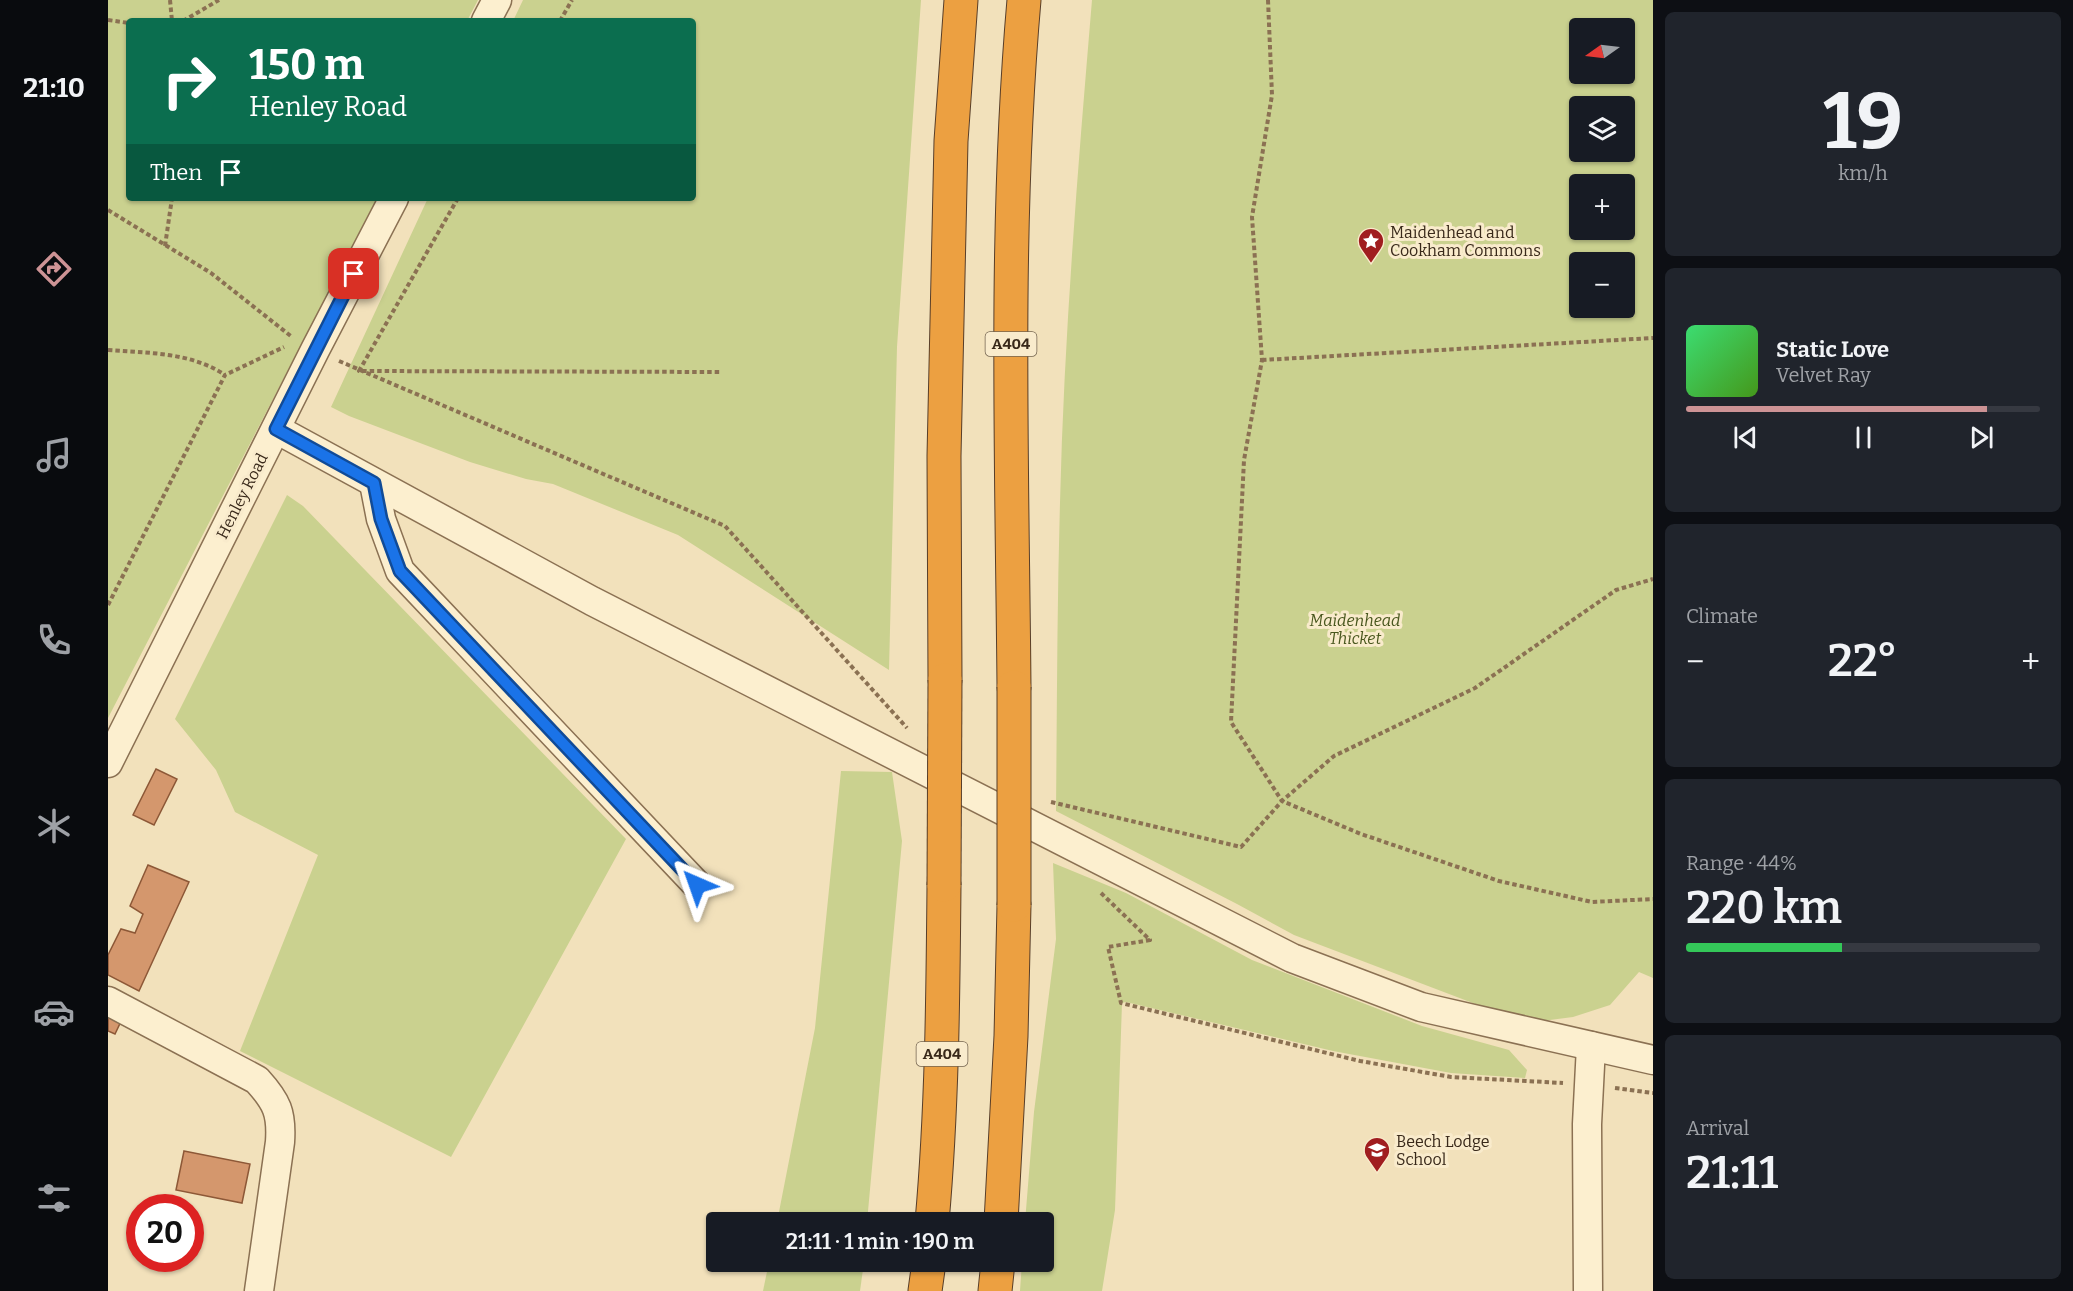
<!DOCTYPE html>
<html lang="en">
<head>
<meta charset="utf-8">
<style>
  body { margin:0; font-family:Bitter,serif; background:#20242c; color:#f1f3f6; height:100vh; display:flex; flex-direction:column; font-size:22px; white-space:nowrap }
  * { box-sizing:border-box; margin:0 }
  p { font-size:20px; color:#9ea1a6 }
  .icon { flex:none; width:33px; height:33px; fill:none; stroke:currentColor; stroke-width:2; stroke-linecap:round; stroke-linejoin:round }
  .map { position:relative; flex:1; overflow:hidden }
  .drawer { display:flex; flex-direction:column; gap:12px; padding:12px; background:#0d0f14; width:420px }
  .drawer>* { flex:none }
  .guide { position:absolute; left:18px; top:18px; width:570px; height:183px; border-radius:6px; box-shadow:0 2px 4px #0004; background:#0b6e4f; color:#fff; overflow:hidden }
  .needle { width:39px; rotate:256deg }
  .controls { position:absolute; left:1461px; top:18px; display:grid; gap:12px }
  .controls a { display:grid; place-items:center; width:66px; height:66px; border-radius:6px; background:#171b24; box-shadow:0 2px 4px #0004; font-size:30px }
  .speed { position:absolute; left:18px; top:1194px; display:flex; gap:12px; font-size:30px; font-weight:700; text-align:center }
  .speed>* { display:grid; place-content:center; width:78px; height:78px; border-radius:50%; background:#171b24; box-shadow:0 2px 4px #0004; line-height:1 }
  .speed .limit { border:9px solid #d22; background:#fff; color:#111 }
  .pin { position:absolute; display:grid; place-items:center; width:51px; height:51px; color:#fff; margin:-26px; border-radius:12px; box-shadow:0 3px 9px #0006 }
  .me { position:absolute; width:66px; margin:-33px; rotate:317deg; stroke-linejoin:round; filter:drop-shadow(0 0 4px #0008) }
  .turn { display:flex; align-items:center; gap:21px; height:126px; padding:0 24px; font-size:27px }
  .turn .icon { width:78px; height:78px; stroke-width:2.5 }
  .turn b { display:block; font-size:42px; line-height:51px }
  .then { display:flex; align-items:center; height:57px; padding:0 24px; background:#0003; gap:12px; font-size:22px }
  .big { font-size:45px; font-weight:600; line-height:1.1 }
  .drawer .tile { flex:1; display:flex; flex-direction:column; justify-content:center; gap:9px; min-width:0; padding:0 21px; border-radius:9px; background:#20242c }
  .drawer .dial { align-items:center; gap:0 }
  .dial b { font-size:78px; line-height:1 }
  .song { display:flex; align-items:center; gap:18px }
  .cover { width:72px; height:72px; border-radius:9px; background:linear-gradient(135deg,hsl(140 70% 55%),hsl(100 70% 35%)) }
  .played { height:6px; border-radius:3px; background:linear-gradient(90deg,#cd9395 85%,#363941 85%) }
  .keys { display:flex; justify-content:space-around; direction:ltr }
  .heat { display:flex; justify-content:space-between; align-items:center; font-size:33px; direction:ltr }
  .charge { height:9px; border-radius:4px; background:linear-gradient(90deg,#34c759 44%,#363941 0) }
  .trip { position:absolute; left:598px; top:1212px; width:348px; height:60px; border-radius:6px; background:#171b24; box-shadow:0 2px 4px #0004; font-weight:600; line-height:60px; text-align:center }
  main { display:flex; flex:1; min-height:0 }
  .menu { display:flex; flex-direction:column; width:108px; justify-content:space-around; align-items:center; background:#090b0e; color:#9ea1a6 }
  .menu .icon { width:42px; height:42px }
  .menu .current { color:#cd9395 }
  .menu b { font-size:27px; color:#f1f3f6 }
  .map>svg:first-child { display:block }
  .green { fill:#cad18f; fill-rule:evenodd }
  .building { fill:#d4976d; stroke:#8d5837; stroke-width:1.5 }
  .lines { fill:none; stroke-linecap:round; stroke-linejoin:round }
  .minor-casing { stroke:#8b7153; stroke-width:31 }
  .highway-casing { stroke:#583e29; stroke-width:35 }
  .path { stroke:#8b7153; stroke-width:4; stroke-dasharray:4.5 3; stroke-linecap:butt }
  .minor { stroke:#fcefcf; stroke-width:28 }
  .highway { stroke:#eca041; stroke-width:33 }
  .highway-bridge-casing { stroke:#583e29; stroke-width:35; stroke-linecap:butt }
  .highway-bridge { stroke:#eca041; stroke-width:33 }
  .route-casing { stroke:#114b97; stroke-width:15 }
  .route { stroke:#1a73e8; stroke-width:10 }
  .labels { text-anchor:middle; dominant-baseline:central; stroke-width:6; stroke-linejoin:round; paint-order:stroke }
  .shield { fill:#f9ebcc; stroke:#73634f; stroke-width:1.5 }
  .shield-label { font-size:15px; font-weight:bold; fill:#39291a }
  .poi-label { font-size:16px; fill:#39291a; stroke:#f9ebcc; text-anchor:start }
  .street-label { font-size:16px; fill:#39291a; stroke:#f9ebcc }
  .park-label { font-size:16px; font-style:italic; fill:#49571e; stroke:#f9ebcc }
</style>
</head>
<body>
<main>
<nav class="menu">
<b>21:10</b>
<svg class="icon current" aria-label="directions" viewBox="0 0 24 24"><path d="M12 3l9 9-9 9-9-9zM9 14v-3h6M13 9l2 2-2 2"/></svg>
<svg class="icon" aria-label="music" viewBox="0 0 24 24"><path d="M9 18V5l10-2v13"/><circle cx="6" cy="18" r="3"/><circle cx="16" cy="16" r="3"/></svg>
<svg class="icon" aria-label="phone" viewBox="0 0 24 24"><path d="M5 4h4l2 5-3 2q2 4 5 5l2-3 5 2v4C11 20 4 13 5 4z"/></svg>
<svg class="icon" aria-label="climate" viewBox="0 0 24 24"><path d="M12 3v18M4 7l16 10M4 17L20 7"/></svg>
<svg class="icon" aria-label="car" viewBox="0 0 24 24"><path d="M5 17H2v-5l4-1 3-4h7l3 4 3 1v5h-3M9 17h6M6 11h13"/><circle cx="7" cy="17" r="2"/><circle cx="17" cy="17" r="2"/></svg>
<svg class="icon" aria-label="filters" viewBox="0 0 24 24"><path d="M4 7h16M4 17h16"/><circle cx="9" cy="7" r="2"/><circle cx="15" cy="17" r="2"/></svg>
</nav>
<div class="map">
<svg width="1545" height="1291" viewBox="0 0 1545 1291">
  <rect width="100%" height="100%" fill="#f2e1bb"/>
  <!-- green -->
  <g class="green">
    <path d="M 0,0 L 370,0 L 359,21 L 21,21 L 21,198 L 269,198 L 0,718 Z"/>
    <path d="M 415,0 L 813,0 L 789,347 L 781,670 L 570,535 L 445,484 L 418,479 L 362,462 L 241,416 L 223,407 L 320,198 L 585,198 L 585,21 L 405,21 Z"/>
    <path d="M 984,0 L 1545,0 L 1545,978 L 1531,972 L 1502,1005 L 1465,1017 L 1434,1021 L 1391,1013 L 1186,935 L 1129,904 L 948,811 C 949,708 949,605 952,503 C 956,335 970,167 984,0 ZM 1472,28 L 1516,28 L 1516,74 L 1472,74 ZM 1472,106 L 1516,106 L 1516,152 L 1472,152 ZM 1472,184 L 1516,184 L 1516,230 L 1472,230 ZM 1472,262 L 1516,262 L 1516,308 L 1472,308 Z"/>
    <path d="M 179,495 L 195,506 L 518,839 L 343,1157 L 132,1051 L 210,855 L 127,812 L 108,770 L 67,719 Z"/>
    <path d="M 733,771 L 784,772 L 794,841 L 759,1222 L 669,1222 L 707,1028 Z"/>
    <path d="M 945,863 L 1018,893 L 1144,960 L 1314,1026 L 1401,1050 L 1419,1070 L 1417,1078 L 1343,1073 L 1225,1051 L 1018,1002 L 1014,1003 L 1007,1210 L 994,1291 L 912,1291 L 914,1262 L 936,1262 L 936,1222 L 917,1222 L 926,1112 L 948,939 Z"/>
    <path d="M 661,1262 L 756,1262 L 752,1291 L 655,1291 Z"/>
  </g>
  <!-- building -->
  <g class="building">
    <path d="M 48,769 L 69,779 L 46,825 L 25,815 Z"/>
    <path d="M 40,865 L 81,882 L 31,991 L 0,975 L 0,955 L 13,929 L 27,933 L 35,914 L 22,906 Z"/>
    <path d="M 0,1008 L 16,1015 L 7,1034 L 0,1031 Z"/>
    <path d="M 76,1151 L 142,1164 L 134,1203 L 68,1190 Z"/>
  </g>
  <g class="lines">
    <!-- minor casing -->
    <g class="minor-casing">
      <g id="minor">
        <path d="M 378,21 L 389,0"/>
        <path d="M 168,429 L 484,601 L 1184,958 L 1313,1007 L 1545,1060"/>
        <path d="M 266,483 L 273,519 L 292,571 L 589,885"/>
        <path d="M 0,763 L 207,350 L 286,198"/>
        <path d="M 0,1001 L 149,1080 C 169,1102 174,1113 172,1142 L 151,1291"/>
        <path d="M 1480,1291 L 1479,1124 L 1483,1046"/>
      </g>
    </g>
    <!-- highway casing -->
    <g class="highway-casing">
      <g id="highway">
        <path d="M 837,680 L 836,456 L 843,141 L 853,0"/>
        <path d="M 906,687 C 904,458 896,228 916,0"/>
        <path d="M 824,1222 C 834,1110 835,998 836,885"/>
        <path d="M 893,1222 L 903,1036 L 906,905"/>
        <path d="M 817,1291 L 821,1262"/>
        <path d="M 887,1291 L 890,1262"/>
      </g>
    </g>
    <!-- path -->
    <g class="path">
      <path d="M 62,0 L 64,21"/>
      <path d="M 1160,0 L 1164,95 L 1144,217 L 1154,360 L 1136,460 L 1123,722 L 1174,801 L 1253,834 L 1391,881 L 1484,902 L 1545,899"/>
      <path d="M 0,20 L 21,23"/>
      <path d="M 75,21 L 111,0"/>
      <path d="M 452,21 L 464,0"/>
      <path d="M 350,198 L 251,371 L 613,372"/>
      <path d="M 0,210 L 103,273 L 184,337"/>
      <path d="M 57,246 L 64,198"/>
      <path d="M 0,350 C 39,353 83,352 117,375"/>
      <path d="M 1154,360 L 1545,338"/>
      <path d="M 231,361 L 617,526 L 799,728"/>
      <path d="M 0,605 L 117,375 L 176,347"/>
      <path d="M 943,802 L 1133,847 L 1174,801 L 1226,756 L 1367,688 L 1508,590 L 1545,579"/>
      <path d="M 993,893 L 1042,940 L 1000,947 L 1013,1003 L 1252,1061 L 1343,1077 L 1455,1083"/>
      <path d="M 1507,1088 L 1545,1093"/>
    </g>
    <!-- minor -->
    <use href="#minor" class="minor"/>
    <!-- highway -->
    <use href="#highway" class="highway"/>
    <!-- highway-bridge casing -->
    <g class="highway-bridge-casing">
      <g id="highway-bridge">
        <path d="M 906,687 L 906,905"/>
        <path d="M 836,885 L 837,680"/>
      </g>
    </g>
    <!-- highway-bridge -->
    <use href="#highway-bridge" class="highway-bridge"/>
  </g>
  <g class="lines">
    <!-- route casing -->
    <g class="route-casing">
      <path id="route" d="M 246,274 L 168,429 L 266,483 L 273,519 L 292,571 L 589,885"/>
    </g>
    <!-- route -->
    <use href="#route" class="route"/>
  </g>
  <!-- icons -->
  <defs>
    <g id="sight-pin" transform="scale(1.35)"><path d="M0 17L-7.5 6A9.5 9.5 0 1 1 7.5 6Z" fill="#a01d1f" stroke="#f9ebcc"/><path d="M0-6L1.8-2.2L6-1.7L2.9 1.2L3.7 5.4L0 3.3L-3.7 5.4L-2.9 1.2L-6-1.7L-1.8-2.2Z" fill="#fff"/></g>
    <g id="school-pin" transform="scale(1.35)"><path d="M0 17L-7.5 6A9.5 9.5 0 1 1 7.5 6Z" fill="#a01d1f" stroke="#f9ebcc"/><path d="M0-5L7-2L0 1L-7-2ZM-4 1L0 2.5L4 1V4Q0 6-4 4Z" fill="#fff"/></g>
  </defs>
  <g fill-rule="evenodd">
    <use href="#sight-pin" x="1263" y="241"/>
    <use href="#school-pin" x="1269" y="1150"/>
  </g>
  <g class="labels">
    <!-- shield labels -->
    <g class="shield">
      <rect x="877.5" y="332" width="51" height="24" rx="4.5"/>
      <rect x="808.5" y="1042" width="51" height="24" rx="4.5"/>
    </g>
    <g class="shield-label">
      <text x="903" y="344">A404</text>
      <text x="834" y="1054">A404</text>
    </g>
    <!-- poi labels -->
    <g class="poi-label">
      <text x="1282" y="232">Maidenhead and<tspan x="1282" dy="18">Cookham Commons</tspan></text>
      <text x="1288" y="1141">Beech Lodge<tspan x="1288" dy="18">School</tspan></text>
    </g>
    <!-- street labels -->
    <g class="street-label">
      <text transform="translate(134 496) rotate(-63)">Henley Road</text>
    </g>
    <!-- park labels -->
    <g class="park-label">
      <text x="1247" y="620">Maidenhead<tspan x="1247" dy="18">Thicket</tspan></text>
    </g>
  </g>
</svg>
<div class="controls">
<a><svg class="needle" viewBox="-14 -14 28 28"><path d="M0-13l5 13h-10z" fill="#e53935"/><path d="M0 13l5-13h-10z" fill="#9ea1a6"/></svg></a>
<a><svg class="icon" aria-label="layers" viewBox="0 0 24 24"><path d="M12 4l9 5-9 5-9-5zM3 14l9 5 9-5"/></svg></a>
<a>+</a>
<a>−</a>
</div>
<div class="speed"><div class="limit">20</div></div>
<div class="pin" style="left:246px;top:274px;background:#d93025"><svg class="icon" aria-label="arrive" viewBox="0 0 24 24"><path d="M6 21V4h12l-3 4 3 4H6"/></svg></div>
<svg class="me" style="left:589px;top:885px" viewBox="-20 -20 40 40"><path d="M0-17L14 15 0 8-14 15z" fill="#1a73e8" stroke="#fff" stroke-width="4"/></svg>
<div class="trip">21:11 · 1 min · 190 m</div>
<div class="guide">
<div class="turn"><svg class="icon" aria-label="right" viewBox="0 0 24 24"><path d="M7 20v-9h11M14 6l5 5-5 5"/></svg><div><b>150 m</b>Henley Road</div></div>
<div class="then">Then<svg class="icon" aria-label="arrive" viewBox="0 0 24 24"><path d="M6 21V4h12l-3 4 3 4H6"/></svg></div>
</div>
</div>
<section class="drawer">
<div class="tile dial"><b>19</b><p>km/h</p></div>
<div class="tile">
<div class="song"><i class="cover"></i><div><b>Static Love</b><p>Velvet Ray</p></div></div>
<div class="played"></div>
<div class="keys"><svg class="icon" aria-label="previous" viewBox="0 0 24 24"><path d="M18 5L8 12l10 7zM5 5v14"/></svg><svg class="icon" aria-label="pause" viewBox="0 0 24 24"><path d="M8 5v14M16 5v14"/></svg><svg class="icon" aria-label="next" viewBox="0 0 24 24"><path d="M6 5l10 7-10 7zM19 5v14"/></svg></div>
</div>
<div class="tile"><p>Climate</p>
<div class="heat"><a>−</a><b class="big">22°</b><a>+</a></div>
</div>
<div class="tile"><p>Range · 44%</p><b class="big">220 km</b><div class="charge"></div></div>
<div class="tile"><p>Arrival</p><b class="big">21:11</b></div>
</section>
</main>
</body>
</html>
